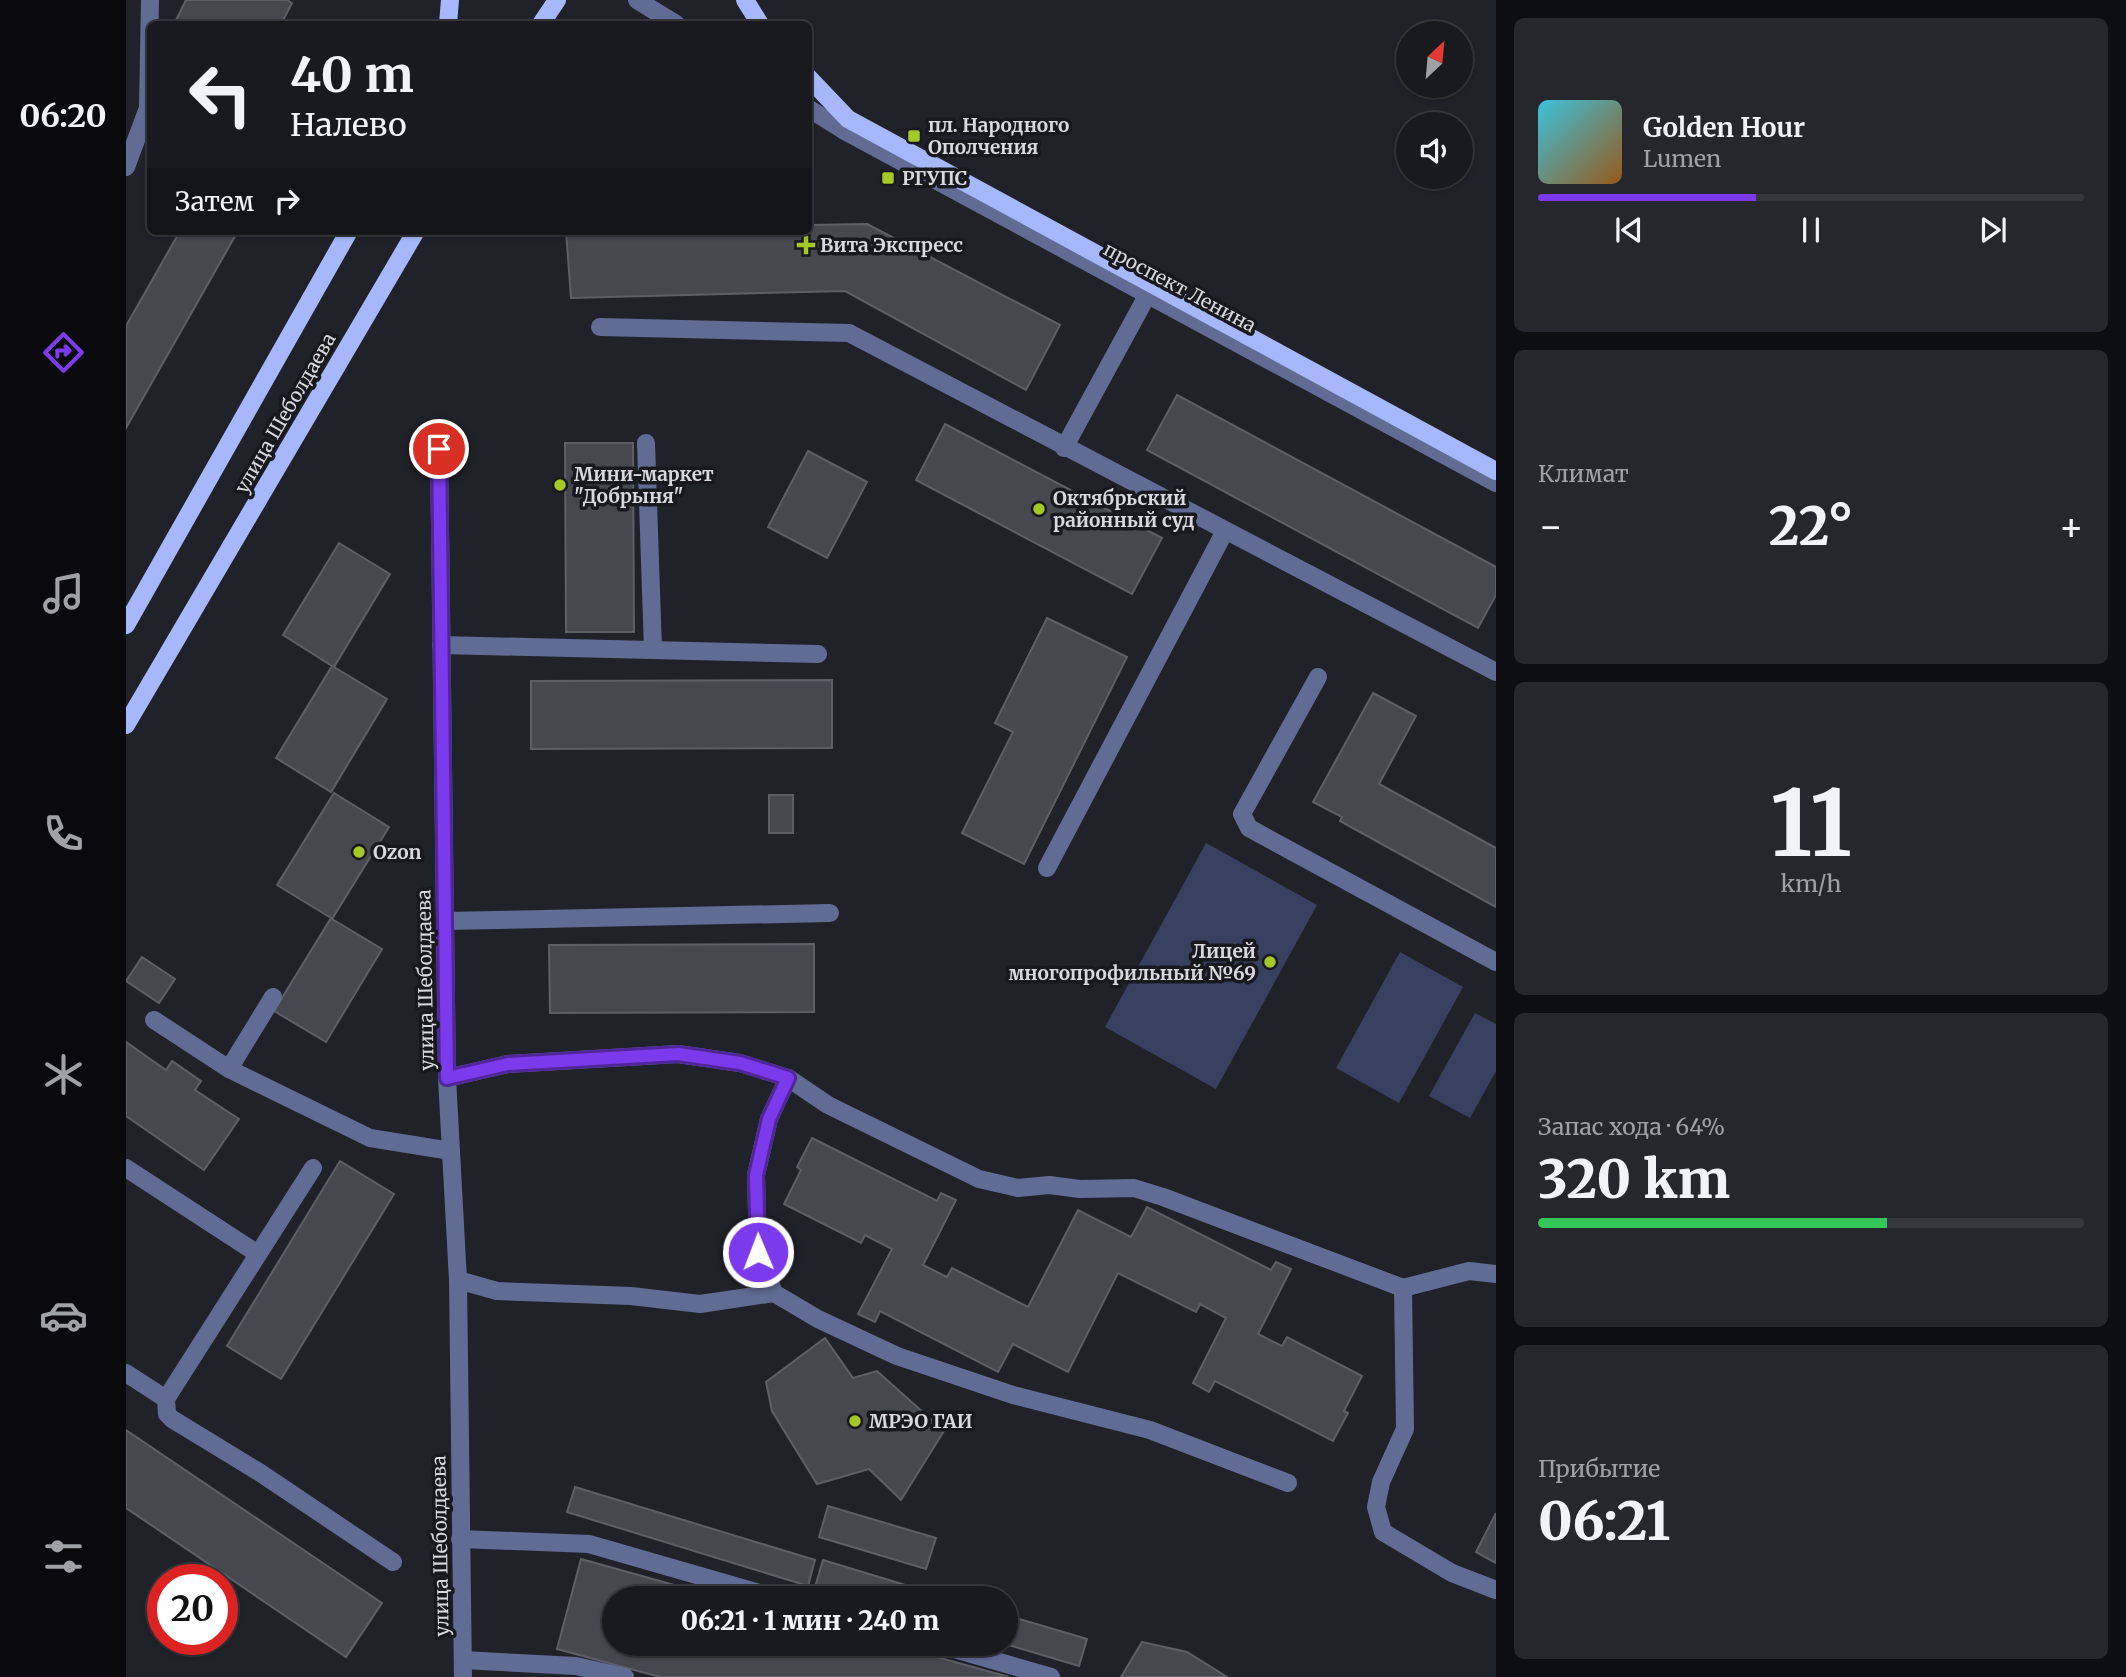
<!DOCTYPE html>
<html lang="ru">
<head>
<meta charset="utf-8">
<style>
  body { margin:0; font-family:Merriweather,serif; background:#25272c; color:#f1f3f6; height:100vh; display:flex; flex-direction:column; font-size:26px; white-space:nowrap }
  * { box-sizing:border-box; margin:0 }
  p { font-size:23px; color:#9fa1a4 }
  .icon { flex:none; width:38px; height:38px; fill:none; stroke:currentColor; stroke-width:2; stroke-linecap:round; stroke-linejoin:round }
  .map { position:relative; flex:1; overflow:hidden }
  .sheet { display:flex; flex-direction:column; gap:18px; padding:18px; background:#0d0e11; width:630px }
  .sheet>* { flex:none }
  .guide { position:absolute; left:21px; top:21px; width:665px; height:214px; border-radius:10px; box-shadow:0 2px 5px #0004,0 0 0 2px #36383d; background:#181a1f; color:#f1f3f6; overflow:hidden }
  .needle { width:46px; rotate:26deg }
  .controls { position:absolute; left:1270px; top:21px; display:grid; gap:14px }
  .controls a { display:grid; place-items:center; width:77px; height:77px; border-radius:50%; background:#181a1f; box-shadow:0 2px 5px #0004,0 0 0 2px #36383d; font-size:35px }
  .speed { position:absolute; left:21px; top:1564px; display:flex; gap:14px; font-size:35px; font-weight:700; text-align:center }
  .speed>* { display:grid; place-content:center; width:91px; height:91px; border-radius:50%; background:#181a1f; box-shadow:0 2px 5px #0004,0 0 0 2px #36383d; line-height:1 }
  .speed .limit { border:10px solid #d22; background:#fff; color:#111 }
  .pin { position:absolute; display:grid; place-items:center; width:60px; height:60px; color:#fff; margin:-30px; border:4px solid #fff; border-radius:50%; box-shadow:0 2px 7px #0007 }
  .me { position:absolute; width:77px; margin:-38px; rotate:359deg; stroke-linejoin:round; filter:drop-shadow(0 0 5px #0008) }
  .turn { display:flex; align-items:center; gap:24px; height:147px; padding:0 28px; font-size:32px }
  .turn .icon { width:91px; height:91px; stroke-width:2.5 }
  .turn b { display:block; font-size:49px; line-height:60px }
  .then { display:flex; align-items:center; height:66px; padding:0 28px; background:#0003; gap:14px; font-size:26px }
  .big { font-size:52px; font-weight:800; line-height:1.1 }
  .sheet .card { flex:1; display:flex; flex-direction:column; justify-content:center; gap:10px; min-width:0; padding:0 24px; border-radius:10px; background:#25272c }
  .sheet .dial { align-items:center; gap:0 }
  .dial b { font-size:91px; line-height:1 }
  .song { display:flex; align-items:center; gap:21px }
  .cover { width:84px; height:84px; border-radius:10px; background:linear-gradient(135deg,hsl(190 70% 55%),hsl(30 70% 35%)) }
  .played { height:7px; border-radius:4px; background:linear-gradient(90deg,#7c3aed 40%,#36383d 40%) }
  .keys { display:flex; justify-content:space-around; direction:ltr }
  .heat { display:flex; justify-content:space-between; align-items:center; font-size:38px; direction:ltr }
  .charge { height:10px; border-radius:5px; background:linear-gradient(90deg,#34c759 64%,#36383d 0) }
  .trip { position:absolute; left:476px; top:1586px; width:416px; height:70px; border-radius:35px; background:#181a1f; box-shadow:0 2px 5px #0004,0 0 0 2px #36383d; font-weight:800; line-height:70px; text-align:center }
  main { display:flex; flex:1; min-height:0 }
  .dock { display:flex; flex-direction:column; width:126px; justify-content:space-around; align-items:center; background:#0a0a0c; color:#9fa1a4 }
  .dock .icon { width:49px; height:49px }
  .dock .active { color:#7c3aed }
  .dock b { font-size:32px; color:#f1f3f6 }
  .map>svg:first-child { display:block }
  .green { fill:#384060 }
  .building { fill:#464850; stroke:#5d5f67; stroke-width:2 }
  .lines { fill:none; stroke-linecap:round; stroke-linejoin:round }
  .minor { stroke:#616c95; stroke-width:18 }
  .major { stroke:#a6b8fb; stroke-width:18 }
  .route-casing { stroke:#51269a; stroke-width:18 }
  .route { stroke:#7c3aed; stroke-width:12 }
  .poi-dot { fill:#a4c825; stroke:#17191f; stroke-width:2.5 }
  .labels { text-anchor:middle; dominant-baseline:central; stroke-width:7; stroke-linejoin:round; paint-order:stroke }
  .poi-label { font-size:19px; font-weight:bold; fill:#d8d9de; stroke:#17191f; text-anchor:start }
  .street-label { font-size:19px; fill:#d8d9de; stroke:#17191f }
</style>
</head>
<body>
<main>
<nav class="dock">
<b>06:20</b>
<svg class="icon active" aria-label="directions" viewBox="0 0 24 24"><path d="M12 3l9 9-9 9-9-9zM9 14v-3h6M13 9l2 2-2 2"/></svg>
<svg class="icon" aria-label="music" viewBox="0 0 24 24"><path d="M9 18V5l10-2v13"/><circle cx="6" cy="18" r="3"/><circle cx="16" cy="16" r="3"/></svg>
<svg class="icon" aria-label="phone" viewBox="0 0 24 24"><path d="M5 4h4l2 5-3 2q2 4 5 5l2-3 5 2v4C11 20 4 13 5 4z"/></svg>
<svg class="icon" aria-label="climate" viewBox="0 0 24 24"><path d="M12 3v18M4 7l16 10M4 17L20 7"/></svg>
<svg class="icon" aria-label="car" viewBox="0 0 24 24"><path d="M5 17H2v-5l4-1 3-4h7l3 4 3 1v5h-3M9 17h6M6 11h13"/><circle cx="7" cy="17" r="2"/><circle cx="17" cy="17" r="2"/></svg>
<svg class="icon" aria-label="filters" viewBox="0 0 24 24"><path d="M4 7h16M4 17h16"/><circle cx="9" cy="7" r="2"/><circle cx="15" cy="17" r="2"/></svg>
</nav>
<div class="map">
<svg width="1370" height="1677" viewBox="0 0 1370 1677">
  <rect width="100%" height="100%" fill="#202229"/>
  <!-- green -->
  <g class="green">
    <path d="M 1080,843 L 1191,905 L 1090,1089 L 979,1027 Z"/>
    <path d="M 1274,952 L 1337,987 L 1273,1103 L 1210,1068 Z"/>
    <path d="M 1349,1013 L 1370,1024 L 1370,1071 L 1344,1118 L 1303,1096 Z"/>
  </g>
  <!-- building -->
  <g class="building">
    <path d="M 60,0 L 161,0 L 166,3 L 155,24 L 48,24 Z"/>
    <path d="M 741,224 L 934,325 L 900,390 L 719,291 L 445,298 L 440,231 L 682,231 L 682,225 Z"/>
    <path d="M 54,231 L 112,231 L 0,428 L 0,326 Z"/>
    <path d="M 1051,395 L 1370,567 L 1370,595 L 1352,628 L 1021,450 Z"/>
    <path d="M 819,424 L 1036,538 L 1006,594 L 790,480 Z"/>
    <path d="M 439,443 L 507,443 L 508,632 L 440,632 Z"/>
    <path d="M 682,451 L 741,482 L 701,558 L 642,527 Z"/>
    <path d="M 213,543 L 264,574 L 208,667 L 261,699 L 205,792 L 150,758 L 206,666 L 157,635 Z"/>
    <path d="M 921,618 L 1001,657 L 898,864 L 836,833 L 887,732 L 869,723 Z"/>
    <path d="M 706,680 L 706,748 L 405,749 L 405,681 Z"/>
    <path d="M 1247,693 L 1290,716 L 1253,784 L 1370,848 L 1370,907 L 1214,821 L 1216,817 L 1187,802 Z"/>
    <path d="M 208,793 L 263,827 L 206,919 L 256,949 L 200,1042 L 148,1011 L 205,918 L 151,885 Z"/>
    <rect x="643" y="795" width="24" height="38"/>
    <path d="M 688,944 L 688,1012 L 424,1013 L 423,945 Z"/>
    <path d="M 16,957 L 49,979 L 33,1003 L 0,981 Z"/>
    <path d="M 0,1042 L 40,1070 L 46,1061 L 75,1081 L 69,1090 L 113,1119 L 78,1170 L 0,1116 Z"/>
    <path d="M 686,1138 L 811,1201 L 815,1193 L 830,1200 L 797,1265 L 821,1277 L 826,1268 L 902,1307 L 952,1210 L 1005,1237 L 1021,1207 L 1145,1270 L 1150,1262 L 1165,1269 L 1132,1334 L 1156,1346 L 1161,1337 L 1236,1376 L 1218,1411 L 1222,1413 L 1207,1441 L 1089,1381 L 1083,1392 L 1067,1383 L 1100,1318 L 1074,1304 L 1070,1312 L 992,1273 L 942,1372 L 887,1344 L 872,1372 L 754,1311 L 749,1322 L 732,1314 L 766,1249 L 739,1235 L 735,1243 L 658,1204 L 675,1170 L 671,1167 Z"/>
    <path d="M 214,1161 L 268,1194 L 155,1379 L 101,1346 Z"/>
    <path d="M 699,1338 L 727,1378 L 751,1371 L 818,1431 L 775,1500 L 743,1469 L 691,1484 L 646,1411 L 640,1382 Z"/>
    <path d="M 0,1430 L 256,1603 L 220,1657 L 0,1508 Z"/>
    <path d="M 449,1487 L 689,1560 L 682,1586 L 441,1512 Z"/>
    <path d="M 702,1506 L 810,1538 L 800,1569 L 693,1537 Z"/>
    <path d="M 1370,1513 L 1370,1563 L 1350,1552 Z"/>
    <path d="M 455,1559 L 595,1598 L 488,1598 L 488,1643 L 760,1643 L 883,1677 L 534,1677 L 431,1649 Z"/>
    <path d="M 697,1560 L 822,1598 L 724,1598 L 689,1587 Z"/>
    <path d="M 880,1615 L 961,1639 L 953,1666 L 876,1643 L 880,1643 Z"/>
    <path d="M 1016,1642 L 1061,1652 L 1101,1677 L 995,1677 Z"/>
  </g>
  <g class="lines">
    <!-- minor -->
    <g class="minor">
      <path d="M 511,0 L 550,24"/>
      <path d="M 682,108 L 717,130 L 1370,483"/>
      <path d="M 0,167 L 22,108 L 24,0"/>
      <path d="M 474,327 L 723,333 L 1370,672"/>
      <path d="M 520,443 L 527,650"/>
      <path d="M 938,448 L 1022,294"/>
      <path d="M 313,449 L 321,1078 L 332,1280 L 337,1677"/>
      <path d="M 315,645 L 692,654"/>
      <path d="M 1192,677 L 1116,814 L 1123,828 L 1370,962"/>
      <path d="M 921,868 L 1099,531"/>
      <path d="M 319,921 L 704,913"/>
      <path d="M 28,1020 L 103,1069 L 244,1138 L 325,1151"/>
      <path d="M 103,1069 L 147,997"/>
      <path d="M 321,1078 L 382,1064 L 552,1054 L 614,1063 L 662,1078 L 702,1105 L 853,1179 L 892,1188 L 923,1185 L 954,1189 L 1008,1188 L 1037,1197 L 1277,1288 L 1343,1271 L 1370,1274"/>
      <path d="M 662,1078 L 643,1119 L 630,1175 L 632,1252 L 648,1293 L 692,1319 L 771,1356 L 887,1395 L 1024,1430 L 1162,1483"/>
      <path d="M 0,1168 L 132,1254"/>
      <path d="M 332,1280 L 371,1291 L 505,1296 L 574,1304 L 648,1293"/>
      <path d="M 1277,1288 L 1279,1429 L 1255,1482 L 1250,1507 L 1257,1532 L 1326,1573 L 1370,1590"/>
      <path d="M 0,1373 L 40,1399 L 41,1414 L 46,1419 L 133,1472 L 267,1562"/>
      <path d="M 40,1399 L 187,1168"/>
      <path d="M 334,1539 L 463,1544 L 651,1598"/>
      <path d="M 808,1643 L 925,1677"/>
      <path d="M 337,1660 L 450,1666 L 499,1677"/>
    </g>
    <!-- major -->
    <g class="major">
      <path d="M 619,0 L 634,24"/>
      <path d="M 322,24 L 324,0"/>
      <path d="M 415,24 L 431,0"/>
      <path d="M 682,77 L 722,119 L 1370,471"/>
      <path d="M 0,625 L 223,231"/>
      <path d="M 0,725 L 290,231"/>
    </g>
  </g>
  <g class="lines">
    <!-- route casing -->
    <g class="route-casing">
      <path id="route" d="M 313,449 L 321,1078 L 382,1064 L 552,1054 L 614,1063 L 662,1078 L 643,1119 L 630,1175 L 632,1252"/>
    </g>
    <!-- route -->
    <use href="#route" class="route"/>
  </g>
  <!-- markers -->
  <g class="poi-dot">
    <rect x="781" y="129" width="14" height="14" rx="3.5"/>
    <rect x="755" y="171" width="14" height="14" rx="3.5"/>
    <path d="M676.5 234.5h7v7h7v7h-7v7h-7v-7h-7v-7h7z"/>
    <circle cx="434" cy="485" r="7"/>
    <circle cx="913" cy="509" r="7"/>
    <circle cx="233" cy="852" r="7"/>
    <circle cx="1144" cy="962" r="7"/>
    <circle cx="729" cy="1421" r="7"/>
  </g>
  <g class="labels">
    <!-- poi labels -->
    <g class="poi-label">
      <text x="802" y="125">пл. Народного<tspan x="802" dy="22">Ополчения</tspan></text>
      <text x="776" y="178">РГУПС</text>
      <text x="694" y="245">Вита Экспресс</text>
      <text x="448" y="474">Мини-маркет<tspan x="448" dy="22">"Добрыня"</tspan></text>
      <text x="927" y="498">Октябрьский<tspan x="927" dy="22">районный суд</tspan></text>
      <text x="247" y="852">Ozon</text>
      <text x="1130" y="951" text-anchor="end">Лицей<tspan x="1130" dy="22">многопрофильный №69</tspan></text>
      <text x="743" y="1421">МРЭО ГАИ</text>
    </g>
    <!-- street labels -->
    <g class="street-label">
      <text transform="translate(1054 287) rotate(28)">проспект Ленина</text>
      <text transform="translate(159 413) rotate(-60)">улица Шеболдаева</text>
      <text transform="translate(299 980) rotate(-91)">улица Шеболдаева</text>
      <text transform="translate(314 1546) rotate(-91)">улица Шеболдаева</text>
    </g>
  </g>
</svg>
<div class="controls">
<a><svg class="needle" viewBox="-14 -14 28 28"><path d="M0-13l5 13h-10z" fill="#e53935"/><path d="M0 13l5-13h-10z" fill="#9fa1a4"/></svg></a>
<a><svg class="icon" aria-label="sound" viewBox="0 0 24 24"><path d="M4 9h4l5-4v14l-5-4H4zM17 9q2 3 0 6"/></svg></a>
</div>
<div class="speed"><div class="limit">20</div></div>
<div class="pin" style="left:313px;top:449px;background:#d93025"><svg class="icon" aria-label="arrive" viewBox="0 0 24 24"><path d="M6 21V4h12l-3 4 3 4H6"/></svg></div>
<svg class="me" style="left:632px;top:1252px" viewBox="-20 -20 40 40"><circle r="17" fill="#7c3aed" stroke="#fff" stroke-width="3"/><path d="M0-11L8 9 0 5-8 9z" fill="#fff"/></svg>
<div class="trip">06:21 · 1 мин · 240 m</div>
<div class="guide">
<div class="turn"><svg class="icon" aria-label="left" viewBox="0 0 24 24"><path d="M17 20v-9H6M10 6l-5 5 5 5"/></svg><div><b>40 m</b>Налево</div></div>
<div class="then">Затем<svg class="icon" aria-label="right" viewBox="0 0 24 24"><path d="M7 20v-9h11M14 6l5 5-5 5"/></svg></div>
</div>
</div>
<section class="sheet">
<div class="card">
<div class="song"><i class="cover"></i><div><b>Golden Hour</b><p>Lumen</p></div></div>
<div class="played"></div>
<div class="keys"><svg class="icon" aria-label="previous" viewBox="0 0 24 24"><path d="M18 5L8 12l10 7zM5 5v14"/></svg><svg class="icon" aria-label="pause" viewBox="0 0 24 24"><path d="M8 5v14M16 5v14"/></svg><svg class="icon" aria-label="next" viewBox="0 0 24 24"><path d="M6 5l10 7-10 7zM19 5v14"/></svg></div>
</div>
<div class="card"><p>Климат</p>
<div class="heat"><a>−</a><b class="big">22°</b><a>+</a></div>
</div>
<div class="card dial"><b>11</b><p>km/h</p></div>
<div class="card"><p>Запас хода · 64%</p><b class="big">320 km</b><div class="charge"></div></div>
<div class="card"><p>Прибытие</p><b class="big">06:21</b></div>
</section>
</main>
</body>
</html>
